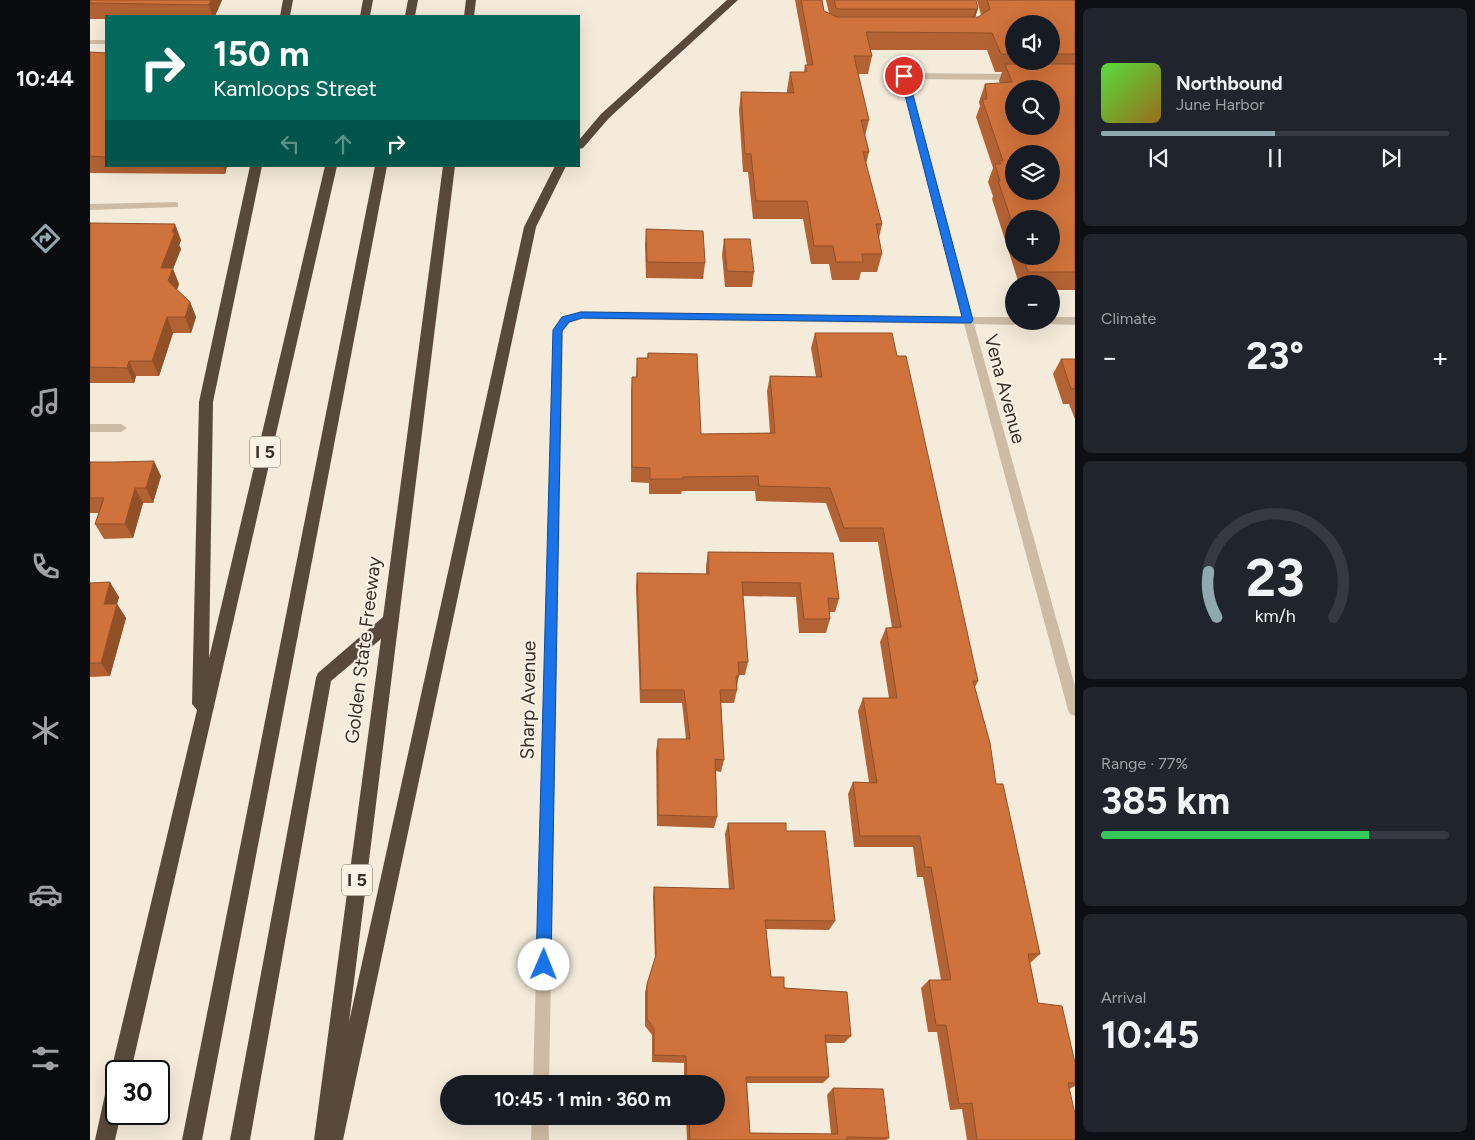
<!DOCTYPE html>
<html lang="en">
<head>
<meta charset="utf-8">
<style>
  body { margin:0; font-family:Figtree,sans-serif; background:#20242c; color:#f1f3f6; height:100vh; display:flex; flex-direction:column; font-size:19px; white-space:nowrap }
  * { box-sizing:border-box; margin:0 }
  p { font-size:16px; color:#9ea1a6 }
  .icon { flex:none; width:28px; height:28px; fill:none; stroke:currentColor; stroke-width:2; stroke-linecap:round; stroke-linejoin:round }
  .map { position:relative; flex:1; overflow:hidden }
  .details { display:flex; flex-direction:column; gap:8px; padding:8px; background:#0d0f14; width:400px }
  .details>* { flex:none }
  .top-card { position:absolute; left:15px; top:15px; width:475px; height:152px; border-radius:0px; box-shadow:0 5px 20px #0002; background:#00695c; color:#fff; overflow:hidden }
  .controls { position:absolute; left:915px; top:15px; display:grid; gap:10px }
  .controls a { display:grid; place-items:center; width:55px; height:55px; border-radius:50%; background:#171b24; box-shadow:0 5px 20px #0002; font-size:25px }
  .speed { position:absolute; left:15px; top:1060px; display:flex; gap:10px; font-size:25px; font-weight:700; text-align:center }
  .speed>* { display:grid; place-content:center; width:65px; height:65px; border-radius:50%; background:#171b24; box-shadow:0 5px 20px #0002; line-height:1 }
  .speed .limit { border:2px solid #111; border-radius:8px; background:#fff; color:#111 }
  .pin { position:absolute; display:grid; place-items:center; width:42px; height:42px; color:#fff; margin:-21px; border:2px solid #fff; border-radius:50%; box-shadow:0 1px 5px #0007 }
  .me { position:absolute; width:55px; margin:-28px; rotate:1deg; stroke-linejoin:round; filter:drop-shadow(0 0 4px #0008) }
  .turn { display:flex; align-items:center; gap:18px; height:105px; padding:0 25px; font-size:22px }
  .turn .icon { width:65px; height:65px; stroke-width:2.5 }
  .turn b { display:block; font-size:35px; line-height:42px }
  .lanes { display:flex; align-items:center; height:48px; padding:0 25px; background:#0003; justify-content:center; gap:25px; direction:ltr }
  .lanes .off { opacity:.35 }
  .big { font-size:38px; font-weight:700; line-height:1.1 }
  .details .tile { flex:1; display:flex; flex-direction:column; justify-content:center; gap:8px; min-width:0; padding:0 18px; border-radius:8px; background:#20242c }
  .details .dial { align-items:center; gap:0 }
  .dial svg { height:130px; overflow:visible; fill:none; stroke:#363941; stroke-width:7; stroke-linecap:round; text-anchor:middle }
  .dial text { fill:#f1f3f6; stroke:none }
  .song { display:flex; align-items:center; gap:15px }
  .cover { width:60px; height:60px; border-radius:8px; background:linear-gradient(135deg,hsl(110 70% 55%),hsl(40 70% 35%)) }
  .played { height:5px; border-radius:2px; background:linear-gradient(90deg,#90a9b1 50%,#363941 50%) }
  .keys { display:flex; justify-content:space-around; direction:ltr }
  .heat { display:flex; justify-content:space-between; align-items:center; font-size:28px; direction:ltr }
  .charge { height:8px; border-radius:4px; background:linear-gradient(90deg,#34c759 77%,#363941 0) }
  .trip { position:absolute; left:350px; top:1075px; width:285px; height:50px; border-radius:25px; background:#171b24; box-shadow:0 5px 20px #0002; font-weight:700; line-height:50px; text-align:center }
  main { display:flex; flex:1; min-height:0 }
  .tab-bar { display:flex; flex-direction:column; width:90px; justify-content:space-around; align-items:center; background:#090b0e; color:#9ea1a6 }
  .tab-bar .icon { width:35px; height:35px }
  .tab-bar .current { color:#90a9b1 }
  .tab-bar b { font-size:22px; color:#f1f3f6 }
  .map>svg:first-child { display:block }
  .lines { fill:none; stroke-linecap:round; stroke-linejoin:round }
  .minor { fill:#cdbca5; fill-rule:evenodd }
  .highway { fill:#59493d; fill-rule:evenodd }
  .wall { fill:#b36233; fill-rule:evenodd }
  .shaded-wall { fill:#925029 }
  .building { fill:#d0723b; stroke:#925029; fill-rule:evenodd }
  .route { fill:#1a73e8; stroke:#114b97 }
  .labels { text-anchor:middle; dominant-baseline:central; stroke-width:4; stroke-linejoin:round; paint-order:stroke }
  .shield { fill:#fbf4e6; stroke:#726960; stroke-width:1 }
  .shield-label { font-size:18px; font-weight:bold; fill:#382e27 }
  .street-label { font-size:19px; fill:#382e27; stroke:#fbf4e6 }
</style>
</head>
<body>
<main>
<nav class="tab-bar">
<b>10:44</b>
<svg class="icon current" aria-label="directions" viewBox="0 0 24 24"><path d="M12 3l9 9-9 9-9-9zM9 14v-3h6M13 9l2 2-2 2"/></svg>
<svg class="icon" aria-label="music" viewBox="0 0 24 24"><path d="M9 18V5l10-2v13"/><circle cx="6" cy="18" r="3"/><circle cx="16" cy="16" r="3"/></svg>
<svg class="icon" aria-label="phone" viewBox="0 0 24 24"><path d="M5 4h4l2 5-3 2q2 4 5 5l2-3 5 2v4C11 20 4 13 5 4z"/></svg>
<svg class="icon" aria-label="climate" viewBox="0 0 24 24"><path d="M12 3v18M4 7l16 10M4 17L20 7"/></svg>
<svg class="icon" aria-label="car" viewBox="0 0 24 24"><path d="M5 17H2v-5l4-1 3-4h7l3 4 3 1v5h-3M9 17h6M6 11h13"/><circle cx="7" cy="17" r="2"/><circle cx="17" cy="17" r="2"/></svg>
<svg class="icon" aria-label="filters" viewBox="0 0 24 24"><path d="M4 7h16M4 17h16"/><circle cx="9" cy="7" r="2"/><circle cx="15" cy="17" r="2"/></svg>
</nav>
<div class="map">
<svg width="985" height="1140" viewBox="0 0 985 1140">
  <rect width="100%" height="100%" fill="#f4ebda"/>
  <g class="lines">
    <!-- minor -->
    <g class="minor">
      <rect x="0" y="40" width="16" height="4"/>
      <path d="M 814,73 L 925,74 L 929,77 L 925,80 L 819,79 L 882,317 L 924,317 L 924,321 L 929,321 L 924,325 L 884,324 L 985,686 L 985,716 L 980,714 L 978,710 L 874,324 L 492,319 L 480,323 L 473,331 L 459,1084 L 443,1084 L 463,330 L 472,317 L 491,311 L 872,317 L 810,76 Z"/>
      <path d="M 85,202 L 88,203 L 88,207 L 0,210 L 0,204 Z"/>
      <path d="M 961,317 L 985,317 L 985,325 L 957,324 L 956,321 L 961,321 Z"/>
      <path d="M 0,424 L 31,424 L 37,428 L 31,432 L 0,432 Z"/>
      <path d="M 442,1116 L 458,1116 L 459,1140 L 441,1140 Z"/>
    </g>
    <!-- highway -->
    <g class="highway">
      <path d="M 193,0 L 203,0 L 200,16 L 190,16 Z"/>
      <path d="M 273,0 L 283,0 L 280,16 L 270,16 Z"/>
      <path d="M 318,0 L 328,0 L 325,16 L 315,16 Z"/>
      <path d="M 376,0 L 386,0 L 384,16 L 374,16 Z"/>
      <path d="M 637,0 L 648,0 L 519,118 L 493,148 L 489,149 L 489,140 L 511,114 Z"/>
      <path d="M 160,166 L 172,166 L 123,402 L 119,658 L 235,166 L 247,166 L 41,1071 L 26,1071 L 26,1079 L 21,1071 L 107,710 L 102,704 L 109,402 Z"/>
      <path d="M 285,166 L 297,166 L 112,1140 L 92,1140 Z"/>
      <path d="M 353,166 L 365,166 L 259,1022 L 434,227 L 465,166 L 476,166 L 446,227 L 253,1140 L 224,1140 L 291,639 L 241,681 L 160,1140 L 140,1140 L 226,678 L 228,673 L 293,617 Z"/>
      <path d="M 26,1080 L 26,1114 L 31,1114 L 25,1140 L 5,1140 L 16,1090 L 19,1083 Z"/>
    </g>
  </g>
  <!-- wall -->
  <g class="wall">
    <path d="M 0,0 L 132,0 L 125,16 L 16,16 L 16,19 L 0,19 Z"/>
    <path d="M 705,0 L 732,0 L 734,11 L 739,13 L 736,0 L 886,0 L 888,8 L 885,17 L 888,17 L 891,15 L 887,0 L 985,0 L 985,290 L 961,290 L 961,284 L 929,284 L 902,199 L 903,196 L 898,182 L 903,168 L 886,117 L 890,106 L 889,102 L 895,84 L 910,83 L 909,81 L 912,72 L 905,72 L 897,50 L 780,50 L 782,56 L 778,74 L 768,74 L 779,120 L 775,136 L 779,152 L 776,164 L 792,224 L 789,238 L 792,254 L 787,272 L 771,272 L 769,280 L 742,280 L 739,264 L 721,264 L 713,219 L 663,219 L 658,172 L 653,172 L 649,110 L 651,92 L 697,93 L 697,90 L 700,72 L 714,72 L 715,65 L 717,65 ZM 924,24 L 961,24 L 961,61 L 924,61 ZM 924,219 L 961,256 L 924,256 Z"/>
    <path d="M 0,52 L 16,53 L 16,166 L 137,166 L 135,174 L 0,173 Z"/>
    <path d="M 0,223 L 91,240 L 89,245 L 91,249 L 83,269 L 89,284 L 87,290 L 100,302 L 106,317 L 101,333 L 83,333 L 69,376 L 46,376 L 44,383 L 0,383 Z"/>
    <path d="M 556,229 L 615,263 L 613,279 L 556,278 L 555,245 Z"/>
    <path d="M 634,239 L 664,272 L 662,287 L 635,287 L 632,255 Z"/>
    <path d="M 725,333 L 807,356 L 888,681 L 885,687 L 906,784 L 950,954 L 940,963 L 948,1003 L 985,1063 L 985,1086 L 979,1089 L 985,1140 L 877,1140 L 872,1109 L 860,1110 L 847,1032 L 838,1032 L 831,988 L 839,980 L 851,980 L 833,877 L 827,877 L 823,847 L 764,847 L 758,794 L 763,782 L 779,782 L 768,711 L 773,698 L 799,698 L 790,642 L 796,628 L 802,628 L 788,542 L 750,542 L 736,503 L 666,501 L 665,491 L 592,491 L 591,494 L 559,494 L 559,483 L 541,482 L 541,392 L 542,377 L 546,377 L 547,358 L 557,358 L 558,353 L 611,434 L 680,433 L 677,391 L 680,376 L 726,377 L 721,348 Z"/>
    <path d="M 971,359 L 985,359 L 985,419 L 979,404 L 973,404 L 963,374 Z"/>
    <path d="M 0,462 L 71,476 L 63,503 L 53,503 L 43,538 L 14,539 L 5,524 L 9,513 L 0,513 Z"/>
    <path d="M 618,552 L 743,553 L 749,599 L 745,612 L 739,612 L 740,619 L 736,633 L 709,633 L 706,597 L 653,596 L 658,662 L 655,675 L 649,675 L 647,686 L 647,690 L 644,703 L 631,703 L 634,760 L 631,772 L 626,771 L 627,817 L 624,828 L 567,826 L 566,751 L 568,739 L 596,739 L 592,703 L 550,703 L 546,587 L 547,573 L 616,574 L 616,566 Z"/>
    <path d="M 0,583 L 29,597 L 27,604 L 36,618 L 20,676 L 0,677 Z"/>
    <path d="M 638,823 L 696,831 L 745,921 L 739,930 L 676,929 L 681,977 L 761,1036 L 754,1043 L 736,1043 L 739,1077 L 733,1083 L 657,1083 L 660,1133 L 741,1134 L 737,1095 L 743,1088 L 799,1138 L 796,1140 L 597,1140 L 596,1116 L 626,1116 L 626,1084 L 594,1084 L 594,1063 L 562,1062 L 562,1035 L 555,1026 L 555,992 L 557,984 L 565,960 L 563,897 L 564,887 L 639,889 L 635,834 Z"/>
  </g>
  <!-- shaded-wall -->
  <g class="shaded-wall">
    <path d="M 121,0 L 132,0 L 125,16 L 122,16 L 119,5 Z"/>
    <path d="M 888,8 L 883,25 L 880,27 L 886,9 Z"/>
    <path d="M 133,166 L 137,166 L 135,174 Z"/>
    <path d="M 85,224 L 91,240 L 89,245 L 91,249 L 83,269 L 89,284 L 84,297 L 71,268 Z"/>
    <path d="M 100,302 L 106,317 L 101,333 L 95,317 Z"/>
    <path d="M 77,317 L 83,333 L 69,376 L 62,361 Z"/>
    <path d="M 39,361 L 46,376 L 44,383 L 37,368 Z"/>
    <path d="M 64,461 L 71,476 L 63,503 L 56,488 Z"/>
    <path d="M 45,488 L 53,503 L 43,538 L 35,524 Z"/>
    <path d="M 20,582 L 29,597 L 23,618 L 14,604 Z"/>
    <path d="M 27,604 L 36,618 L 20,676 L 11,663 Z"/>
  </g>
  <!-- building -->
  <g class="building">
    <path d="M 0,0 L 121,0 L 119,5 L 0,3 Z"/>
    <path d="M 711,0 L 732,0 L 734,11 L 747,17 L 888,17 L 900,9 L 897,0 L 985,0 L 985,54 L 961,54 L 961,24 L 924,24 L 924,54 L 911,54 L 902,33 L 776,32 L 782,56 L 764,56 L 779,120 L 771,120 L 779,152 L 773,152 L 792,224 L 786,224 L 792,254 L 772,254 L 773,262 L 746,262 L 743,246 L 724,246 L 717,201 L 666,201 L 661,154 L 655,154 L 651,92 L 704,93 L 700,72 L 717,72 L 715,65 L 723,65 Z"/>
    <path d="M 744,0 L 886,0 L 888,8 L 886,9 L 749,9 L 746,8 Z"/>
    <path d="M 0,52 L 16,53 L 16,157 L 0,156 Z"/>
    <path d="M 915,64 L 985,64 L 985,272 L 938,272 L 933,256 L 961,256 L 961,219 L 924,219 L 924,228 L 908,181 L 910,181 L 905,164 L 911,164 L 909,161 L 913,161 L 892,99 L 897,99 L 895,84 L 922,82 ZM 924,89 L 961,89 L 961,126 L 924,126 ZM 924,154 L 961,154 L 961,191 L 924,191 Z"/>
    <path d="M 0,223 L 85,224 L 82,232 L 85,232 L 71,268 L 83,268 L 78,281 L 100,302 L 95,317 L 77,317 L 62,361 L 39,361 L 37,368 L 0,367 Z"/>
    <path d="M 556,229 L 613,231 L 615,263 L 557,262 Z"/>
    <path d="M 634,239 L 660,239 L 664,272 L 637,271 Z"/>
    <path d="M 725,333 L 802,333 L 807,356 L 816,356 L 888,681 L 883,681 L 900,743 L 906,784 L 913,784 L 950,954 L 938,954 L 948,1003 L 972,1006 L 985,1063 L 985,1083 L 978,1083 L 985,1114 L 985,1140 L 887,1140 L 882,1103 L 869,1104 L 856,1025 L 846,1025 L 839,980 L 861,980 L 841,867 L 835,867 L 830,836 L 770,836 L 763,782 L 787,783 L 773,698 L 807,698 L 796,628 L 811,627 L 793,528 L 754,528 L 740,488 L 669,486 L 668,476 L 593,477 L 593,479 L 560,479 L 560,468 L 542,467 L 542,377 L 547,377 L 547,358 L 558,358 L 558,353 L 607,354 L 611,434 L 685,433 L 680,376 L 732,377 Z"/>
    <path d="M 971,359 L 985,359 L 985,389 L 981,389 Z"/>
    <path d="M 64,461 L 56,488 L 45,488 L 35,524 L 5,524 L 14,498 L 0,498 L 0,462 L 25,462 Z"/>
    <path d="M 618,552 L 743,553 L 749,599 L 738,598 L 740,619 L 714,619 L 710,583 L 652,582 L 658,662 L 648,662 L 649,676 L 646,676 L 647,690 L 630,690 L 634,760 L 625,759 L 627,817 L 568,815 L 568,739 L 600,739 L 594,690 L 551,690 L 547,573 L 619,574 Z"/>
    <path d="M 20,582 L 14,604 L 27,604 L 11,663 L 0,663 L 0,583 Z"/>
    <path d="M 638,823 L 696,823 L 696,831 L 735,831 L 745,921 L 675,920 L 681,977 L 694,977 L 694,988 L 757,992 L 761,1036 L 735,1035 L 739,1077 L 656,1077 L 660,1133 L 748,1134 L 743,1088 L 793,1089 L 799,1138 L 757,1137 L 757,1140 L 600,1140 L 599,1116 L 626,1116 L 626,1084 L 597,1084 L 596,1056 L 564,1055 L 564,1028 L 557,1019 L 557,984 L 566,955 L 564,887 L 644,889 Z"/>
  </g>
  <!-- route -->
  <path class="route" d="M 811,74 L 818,76 L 883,320 L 881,323 L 492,318 L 479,322 L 472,331 L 461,965 L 459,970 L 454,972 L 448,970 L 446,965 L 463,330 L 472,317 L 491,312 L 872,317 L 810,76 Z"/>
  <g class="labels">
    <!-- shield labels -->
    <g class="shield">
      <rect x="160" y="436.5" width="30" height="31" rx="4"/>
      <rect x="252" y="864.5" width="30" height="31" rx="4"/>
    </g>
    <g class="shield-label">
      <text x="175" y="452">I 5</text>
      <text x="267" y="880">I 5</text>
    </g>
    <!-- street labels -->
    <g class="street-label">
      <text transform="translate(915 389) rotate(75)">Vena Avenue</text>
      <text transform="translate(273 650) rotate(-83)">Golden State Freeway</text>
      <text transform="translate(438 700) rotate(-89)">Sharp Avenue</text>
    </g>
  </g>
</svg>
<div class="controls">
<a><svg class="icon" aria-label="sound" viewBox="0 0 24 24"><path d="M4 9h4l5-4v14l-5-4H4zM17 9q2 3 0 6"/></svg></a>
<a><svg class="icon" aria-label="search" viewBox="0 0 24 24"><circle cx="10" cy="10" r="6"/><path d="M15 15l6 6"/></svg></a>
<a><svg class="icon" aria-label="layers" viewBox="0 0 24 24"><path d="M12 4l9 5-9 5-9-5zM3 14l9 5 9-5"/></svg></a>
<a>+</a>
<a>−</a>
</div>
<div class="speed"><div class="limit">30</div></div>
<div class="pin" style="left:814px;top:76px;background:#d93025"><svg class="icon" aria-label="arrive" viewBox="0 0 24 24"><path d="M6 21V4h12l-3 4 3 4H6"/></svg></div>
<svg class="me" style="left:454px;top:965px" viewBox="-20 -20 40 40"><circle r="19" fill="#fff"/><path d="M0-13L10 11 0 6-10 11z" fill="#1a73e8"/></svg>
<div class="trip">10:45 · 1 min · 360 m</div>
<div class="top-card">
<div class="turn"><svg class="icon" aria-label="right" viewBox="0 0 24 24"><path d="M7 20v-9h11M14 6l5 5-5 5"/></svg><div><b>150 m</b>Kamloops Street</div></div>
<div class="lanes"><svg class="icon off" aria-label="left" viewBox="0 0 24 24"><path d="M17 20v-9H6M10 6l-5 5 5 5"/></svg><svg class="icon off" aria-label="ahead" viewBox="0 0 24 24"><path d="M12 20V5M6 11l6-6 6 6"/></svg><svg class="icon" aria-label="right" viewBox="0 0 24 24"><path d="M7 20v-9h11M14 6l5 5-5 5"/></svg></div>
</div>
</div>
<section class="details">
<div class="tile">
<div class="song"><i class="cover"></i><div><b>Northbound</b><p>June Harbor</p></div></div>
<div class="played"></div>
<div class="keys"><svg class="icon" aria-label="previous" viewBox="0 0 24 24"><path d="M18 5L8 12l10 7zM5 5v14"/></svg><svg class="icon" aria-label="pause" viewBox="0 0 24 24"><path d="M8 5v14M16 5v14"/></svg><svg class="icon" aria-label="next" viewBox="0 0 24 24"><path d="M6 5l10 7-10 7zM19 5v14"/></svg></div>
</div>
<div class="tile"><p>Climate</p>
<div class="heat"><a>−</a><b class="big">23°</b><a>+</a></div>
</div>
<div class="tile dial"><svg viewBox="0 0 100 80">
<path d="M14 69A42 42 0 1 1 86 69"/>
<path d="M14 69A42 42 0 0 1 9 41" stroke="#90a9b1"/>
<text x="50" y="56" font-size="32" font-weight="700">23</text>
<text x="50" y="72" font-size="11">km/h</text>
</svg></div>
<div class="tile"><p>Range · 77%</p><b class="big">385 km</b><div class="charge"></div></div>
<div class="tile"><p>Arrival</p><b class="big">10:45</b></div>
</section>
</main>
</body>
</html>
